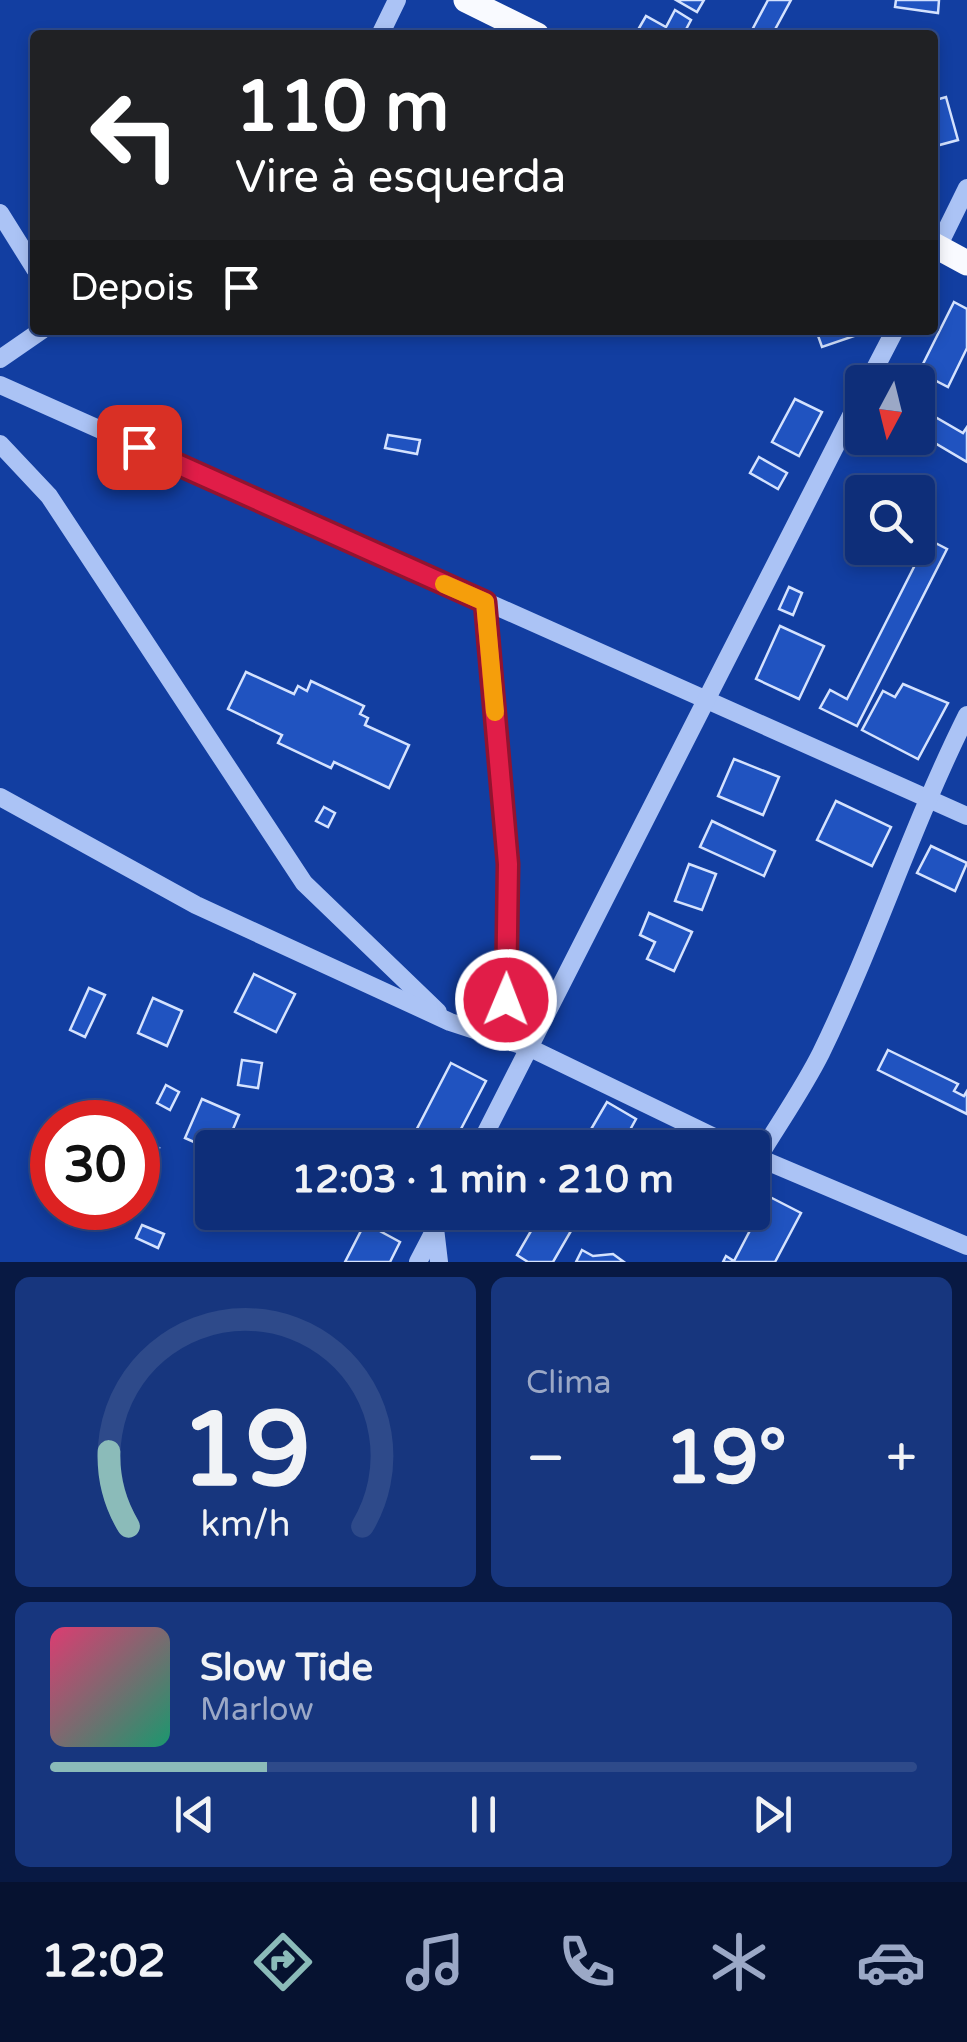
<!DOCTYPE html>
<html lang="pt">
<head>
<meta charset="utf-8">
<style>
  body { margin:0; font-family:"Varela Round",sans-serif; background:#17367e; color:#f1f3f6; height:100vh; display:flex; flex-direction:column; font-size:38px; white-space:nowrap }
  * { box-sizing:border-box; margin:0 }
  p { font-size:32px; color:#9ba8c6 }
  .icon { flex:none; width:55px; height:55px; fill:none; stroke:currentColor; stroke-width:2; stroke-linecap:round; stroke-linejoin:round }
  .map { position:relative; height:1262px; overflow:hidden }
  .details { display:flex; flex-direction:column; gap:15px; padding:15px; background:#081943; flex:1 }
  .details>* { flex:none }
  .guide { position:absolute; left:30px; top:30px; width:908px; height:305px; border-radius:10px; box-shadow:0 5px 15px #0003,0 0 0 2px #2e4a8a; background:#202124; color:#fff; overflow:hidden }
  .needle { width:65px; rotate:187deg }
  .buttons { position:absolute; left:845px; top:365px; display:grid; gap:20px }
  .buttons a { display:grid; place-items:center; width:90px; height:90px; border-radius:10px; background:#0e2e79; box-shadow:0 5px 15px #0003,0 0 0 2px #2e4a8a; font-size:50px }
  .speed { position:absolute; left:30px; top:1100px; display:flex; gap:20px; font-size:50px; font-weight:700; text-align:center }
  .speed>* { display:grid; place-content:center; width:130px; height:130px; border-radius:50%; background:#0e2e79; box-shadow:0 5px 15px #0003,0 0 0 2px #2e4a8a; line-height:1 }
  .speed .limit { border:15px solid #d22; background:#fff; color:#111 }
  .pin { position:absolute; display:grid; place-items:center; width:85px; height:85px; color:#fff; margin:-42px; border-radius:20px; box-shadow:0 5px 15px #0006 }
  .me { position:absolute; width:110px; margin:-55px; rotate:1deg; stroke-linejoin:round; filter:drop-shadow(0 0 8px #0008) }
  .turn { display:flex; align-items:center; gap:35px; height:210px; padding:0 40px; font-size:45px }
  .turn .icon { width:130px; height:130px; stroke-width:2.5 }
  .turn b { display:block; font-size:70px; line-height:85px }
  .then { display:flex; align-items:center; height:95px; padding:0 40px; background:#0003; gap:20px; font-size:38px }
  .big { font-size:75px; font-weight:700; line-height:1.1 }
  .details .card { flex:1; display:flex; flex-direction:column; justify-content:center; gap:15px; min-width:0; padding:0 35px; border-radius:15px; background:#17367e }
  .details .dial { align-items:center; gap:0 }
  .dial svg { height:260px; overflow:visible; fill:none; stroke:#2e4a8a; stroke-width:7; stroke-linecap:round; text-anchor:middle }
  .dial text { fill:#f1f3f6; stroke:none }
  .song { display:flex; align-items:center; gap:30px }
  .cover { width:120px; height:120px; border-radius:15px; background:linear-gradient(135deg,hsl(340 70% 55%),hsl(160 70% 35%)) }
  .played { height:10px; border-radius:5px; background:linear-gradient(90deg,#8bbbb9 25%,#2e4a8a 25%) }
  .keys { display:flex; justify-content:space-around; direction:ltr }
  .heat { display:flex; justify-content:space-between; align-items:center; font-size:55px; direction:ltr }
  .details .tiles { flex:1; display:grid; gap:15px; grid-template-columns:1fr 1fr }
  .card:last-child { grid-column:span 2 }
  .trip { position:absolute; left:195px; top:1130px; width:575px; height:100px; border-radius:10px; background:#0e2e79; box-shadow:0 5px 15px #0003,0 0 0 2px #2e4a8a; font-weight:700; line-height:100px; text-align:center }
  .tabs { display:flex; height:160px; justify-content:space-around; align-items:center; background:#061230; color:#9ba8c6 }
  .tabs .icon { width:70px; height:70px }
  .tabs .current { color:#8bbbb9 }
  .tabs b { font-size:45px; color:#f1f3f6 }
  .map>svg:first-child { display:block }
  .building { fill:#2053c0; stroke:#d4e2fe; stroke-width:2.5 }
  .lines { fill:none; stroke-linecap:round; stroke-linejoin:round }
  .minor { stroke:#abc3f5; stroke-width:18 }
  .major { stroke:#f9faff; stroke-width:25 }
  .route-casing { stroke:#92132f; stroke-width:25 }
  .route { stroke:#e11d48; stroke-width:18 }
  .slow { stroke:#f59e0b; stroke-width:18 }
</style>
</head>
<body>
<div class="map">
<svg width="967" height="1262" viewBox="0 0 967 1262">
  <rect width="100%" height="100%" fill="#123ea1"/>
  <!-- building -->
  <g class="building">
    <path d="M 676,0 L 704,0 L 697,12 Z"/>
    <path d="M 768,0 L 791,0 L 772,35 L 756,35 L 751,32 Z"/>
    <path d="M 896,0 L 939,0 L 938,13 L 895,7 Z"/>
    <path d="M 675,10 L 691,20 L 683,35 L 635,35 L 646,16 L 666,27 Z"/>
    <path d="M 946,97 L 958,140 L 932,147 L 932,101 Z"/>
    <path d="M 954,302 L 967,309 L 967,348 L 948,387 L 919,372 Z"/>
    <path d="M 816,330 L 862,330 L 863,333 L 822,347 Z"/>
    <path d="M 795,399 L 822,412 L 799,456 L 772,442 Z"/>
    <path d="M 918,407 L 963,433 L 967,427 L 967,462 L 918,433 Z"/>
    <path d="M 388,435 L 420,440 L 417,454 L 385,448 Z"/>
    <path d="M 759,457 L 787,473 L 778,489 L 750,473 Z"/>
    <path d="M 918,534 L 947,549 L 857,726 L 820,708 L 830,690 L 847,699 L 920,555 L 906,548 L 918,548 Z"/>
    <path d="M 789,587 L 802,593 L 793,615 L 779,609 Z"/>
    <path d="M 780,626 L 824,646 L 799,699 L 756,679 Z"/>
    <path d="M 246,672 L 294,694 L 298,686 L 307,691 L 311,681 L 364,706 L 360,714 L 368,718 L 365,725 L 409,745 L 389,788 L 334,762 L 331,768 L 278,743 L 282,735 L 228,709 Z"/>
    <path d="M 903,684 L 948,703 L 918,759 L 862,730 L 883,691 L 895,697 Z"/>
    <path d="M 734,759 L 779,777 L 763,815 L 718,796 Z"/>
    <path d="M 836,801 L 891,827 L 872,866 L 817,840 Z"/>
    <path d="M 324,807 L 335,813 L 328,827 L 316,821 Z"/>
    <path d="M 712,821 L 775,851 L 764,876 L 700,847 Z"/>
    <path d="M 931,846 L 967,863 L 955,891 L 917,873 Z"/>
    <path d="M 689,864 L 716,874 L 702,910 L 675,901 Z"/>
    <path d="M 649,913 L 692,932 L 674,971 L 647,959 L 655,942 L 640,935 Z"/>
    <path d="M 254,974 L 295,994 L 276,1032 L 235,1012 Z"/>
    <path d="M 89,988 L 105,995 L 85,1037 L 70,1030 Z"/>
    <path d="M 153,998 L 182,1011 L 167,1046 L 138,1033 Z"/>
    <path d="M 888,1050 L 958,1084 L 954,1091 L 964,1096 L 967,1091 L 967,1114 L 878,1070 Z"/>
    <path d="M 242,1060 L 262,1063 L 258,1088 L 238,1085 Z"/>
    <path d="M 451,1063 L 486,1081 L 451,1148 L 407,1148 Z"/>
    <path d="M 166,1085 L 179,1092 L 170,1110 L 157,1103 Z"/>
    <path d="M 202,1099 L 239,1115 L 225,1148 L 212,1150 L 185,1138 Z"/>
    <path d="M 607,1102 L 636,1119 L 620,1148 L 580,1148 Z"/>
    <path d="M 103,1106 L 128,1117 L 125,1122 L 97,1121 Z"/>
    <path d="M 144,1141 L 159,1148 L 144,1176 L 138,1172 L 138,1153 Z"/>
    <path d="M 768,1196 L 801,1213 L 775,1262 L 723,1262 L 726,1256 L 734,1261 Z"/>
    <path d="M 542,1212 L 582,1212 L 553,1262 L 528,1262 L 517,1255 Z"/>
    <path d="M 365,1223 L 400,1242 L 390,1262 L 345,1262 Z"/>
    <path d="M 142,1225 L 164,1234 L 158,1248 L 136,1238 Z"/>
    <path d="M 582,1250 L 593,1256 L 613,1254 L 624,1262 L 576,1262 Z"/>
  </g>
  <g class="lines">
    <!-- minor -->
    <g class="minor">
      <path d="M 380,35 L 397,0"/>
      <path d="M 0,213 L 35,269"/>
      <path d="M 933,257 L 967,188"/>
      <path d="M 0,359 L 42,330"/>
      <path d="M 868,382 L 895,330"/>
      <path d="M 0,385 L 967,816"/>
      <path d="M 0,444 L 49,496 L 304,883 L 438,1012"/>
      <path d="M 485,602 L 508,864 L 506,1000 L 530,1048"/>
      <path d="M 0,797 L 196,905 L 450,1022 L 530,1048 L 737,1148"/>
      <path d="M 478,1148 L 862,394"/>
      <path d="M 752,1155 L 967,1246"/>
      <path d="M 758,1158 C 779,1123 803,1089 821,1053 C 875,942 912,825 967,715"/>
      <path d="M 435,1228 L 439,1262"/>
      <path d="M 418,1262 L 444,1212"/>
    </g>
    <!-- major -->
    <g class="major">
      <path d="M 466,0 L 537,35"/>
      <path d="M 932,244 L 967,263"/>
    </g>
  </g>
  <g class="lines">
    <!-- route casing -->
    <g class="route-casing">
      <path id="route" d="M 139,447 L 485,602 L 508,864 L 506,1000"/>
    </g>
    <!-- route -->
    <use href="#route" class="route"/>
    <!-- slow -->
    <path class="slow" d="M 444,584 L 485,602 L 495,712"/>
  </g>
</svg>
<div class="buttons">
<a><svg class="needle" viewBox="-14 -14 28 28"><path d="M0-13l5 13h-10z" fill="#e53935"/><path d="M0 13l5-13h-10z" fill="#9ba8c6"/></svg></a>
<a><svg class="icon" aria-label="search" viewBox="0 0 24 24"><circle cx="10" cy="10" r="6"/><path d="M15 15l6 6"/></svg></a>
</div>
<div class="speed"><div class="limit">30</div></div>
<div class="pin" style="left:139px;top:447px;background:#d93025"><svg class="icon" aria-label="arrive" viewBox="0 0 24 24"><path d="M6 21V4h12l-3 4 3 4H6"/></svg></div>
<svg class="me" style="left:506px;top:1000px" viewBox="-20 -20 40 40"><circle r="17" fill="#e11d48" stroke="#fff" stroke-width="3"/><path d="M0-11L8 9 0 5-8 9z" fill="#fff"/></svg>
<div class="trip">12:03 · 1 min · 210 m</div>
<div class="guide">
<div class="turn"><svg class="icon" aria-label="left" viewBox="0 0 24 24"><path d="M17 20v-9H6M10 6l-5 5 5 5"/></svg><div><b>110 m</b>Vire à esquerda</div></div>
<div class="then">Depois<svg class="icon" aria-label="arrive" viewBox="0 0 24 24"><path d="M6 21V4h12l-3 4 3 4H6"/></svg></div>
</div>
</div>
<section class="details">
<div class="tiles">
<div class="card dial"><svg viewBox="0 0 100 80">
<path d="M14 69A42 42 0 1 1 86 69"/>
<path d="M14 69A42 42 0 0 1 8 46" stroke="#8bbbb9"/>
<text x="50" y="56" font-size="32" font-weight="700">19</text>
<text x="50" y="72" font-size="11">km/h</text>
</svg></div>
<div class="card"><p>Clima</p>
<div class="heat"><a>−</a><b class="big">19°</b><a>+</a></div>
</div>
<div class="card">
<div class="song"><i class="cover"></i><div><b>Slow Tide</b><p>Marlow</p></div></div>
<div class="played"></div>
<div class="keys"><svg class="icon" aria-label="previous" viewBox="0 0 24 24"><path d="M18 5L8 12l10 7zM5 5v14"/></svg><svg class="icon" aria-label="pause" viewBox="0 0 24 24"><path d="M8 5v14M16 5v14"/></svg><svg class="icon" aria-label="next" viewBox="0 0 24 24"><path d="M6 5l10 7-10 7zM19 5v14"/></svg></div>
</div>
</div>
</section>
<nav class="tabs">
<b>12:02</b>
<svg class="icon current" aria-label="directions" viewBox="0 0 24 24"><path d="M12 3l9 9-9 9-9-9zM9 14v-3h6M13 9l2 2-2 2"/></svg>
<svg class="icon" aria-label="music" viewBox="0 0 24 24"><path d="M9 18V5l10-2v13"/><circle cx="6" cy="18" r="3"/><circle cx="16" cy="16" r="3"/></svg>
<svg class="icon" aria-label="phone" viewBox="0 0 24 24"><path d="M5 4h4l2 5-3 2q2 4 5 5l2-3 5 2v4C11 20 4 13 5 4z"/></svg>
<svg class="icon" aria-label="climate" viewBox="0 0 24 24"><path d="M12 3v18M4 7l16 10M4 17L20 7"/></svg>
<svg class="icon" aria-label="car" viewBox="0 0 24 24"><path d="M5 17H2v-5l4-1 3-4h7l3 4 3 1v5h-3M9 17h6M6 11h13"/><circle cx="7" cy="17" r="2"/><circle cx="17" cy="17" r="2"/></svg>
</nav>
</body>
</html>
